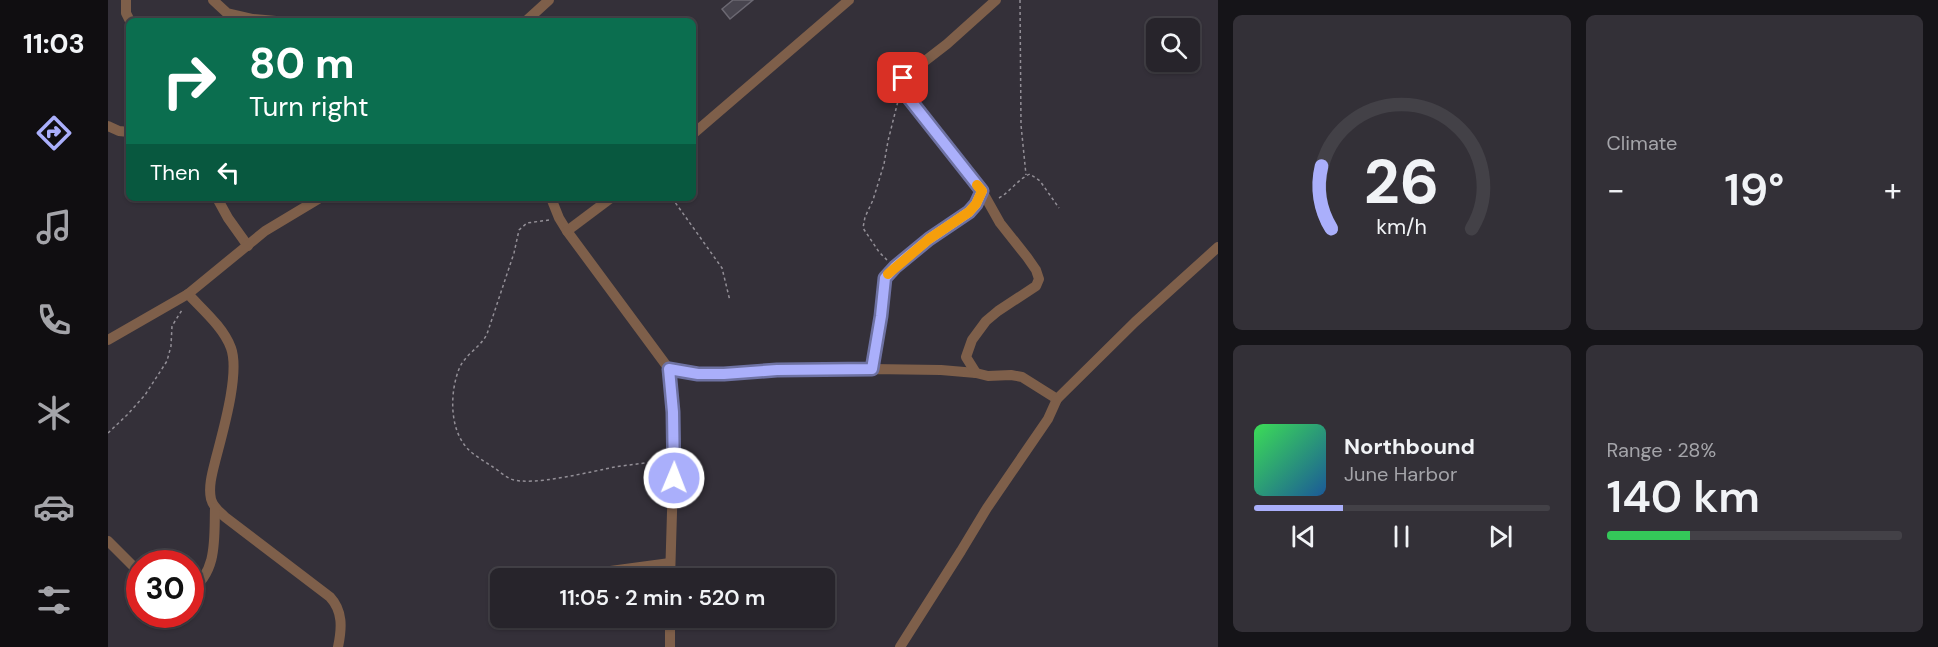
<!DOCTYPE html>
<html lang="en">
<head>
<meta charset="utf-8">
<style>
  body { margin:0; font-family:"DM Sans",sans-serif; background:#333037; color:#f1f3f6; height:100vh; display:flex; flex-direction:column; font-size:22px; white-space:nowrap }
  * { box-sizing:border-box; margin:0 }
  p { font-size:20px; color:#a4a4a9 }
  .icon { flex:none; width:33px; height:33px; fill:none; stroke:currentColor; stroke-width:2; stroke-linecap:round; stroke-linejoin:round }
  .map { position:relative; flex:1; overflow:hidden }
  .sheet { display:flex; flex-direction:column; gap:15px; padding:15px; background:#151418; width:720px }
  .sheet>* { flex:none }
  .banner { position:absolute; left:18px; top:18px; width:570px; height:183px; border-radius:9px; box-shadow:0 2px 4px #0004,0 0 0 2px #434147; background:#0b6e4f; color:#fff; overflow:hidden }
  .controls { position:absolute; left:1038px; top:18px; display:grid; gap:12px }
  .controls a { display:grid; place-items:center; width:54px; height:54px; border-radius:9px; background:#27242b; box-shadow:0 2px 4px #0004,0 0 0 2px #434147; font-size:30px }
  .speed { position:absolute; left:18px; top:550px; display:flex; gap:12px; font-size:30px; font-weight:700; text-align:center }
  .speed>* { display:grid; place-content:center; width:78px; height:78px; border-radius:50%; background:#27242b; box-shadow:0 2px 4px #0004,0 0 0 2px #434147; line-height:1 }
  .speed .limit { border:9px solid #d22; background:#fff; color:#111 }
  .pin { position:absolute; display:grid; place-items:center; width:51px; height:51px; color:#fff; margin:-26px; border-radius:12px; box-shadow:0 3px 9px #0006 }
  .me { position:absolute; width:66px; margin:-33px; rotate:1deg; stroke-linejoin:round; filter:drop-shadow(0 0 4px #0008) }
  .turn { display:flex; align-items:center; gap:21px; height:126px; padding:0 24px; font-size:27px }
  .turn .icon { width:78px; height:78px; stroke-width:2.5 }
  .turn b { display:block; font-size:42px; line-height:51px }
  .then { display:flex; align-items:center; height:57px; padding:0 24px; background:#0003; gap:12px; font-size:22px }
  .big { font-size:45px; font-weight:600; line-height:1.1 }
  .sheet .tile { flex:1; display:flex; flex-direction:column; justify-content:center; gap:9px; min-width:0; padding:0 21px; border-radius:9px; background:#333037 }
  .sheet .dial { align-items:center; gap:0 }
  .dial svg { height:156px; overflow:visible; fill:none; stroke:#434147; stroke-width:7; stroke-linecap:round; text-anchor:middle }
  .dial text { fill:#f1f3f6; stroke:none }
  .song { display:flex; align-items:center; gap:18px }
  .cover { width:72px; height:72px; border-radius:9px; background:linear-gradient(135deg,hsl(130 70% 55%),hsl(210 70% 35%)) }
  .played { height:6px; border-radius:3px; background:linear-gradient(90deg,#aaaffb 30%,#434147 30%) }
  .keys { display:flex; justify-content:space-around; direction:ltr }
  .heat { display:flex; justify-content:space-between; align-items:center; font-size:33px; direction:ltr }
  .charge { height:9px; border-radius:4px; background:linear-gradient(90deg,#34c759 28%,#434147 0) }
  .sheet .tiles { flex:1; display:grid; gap:15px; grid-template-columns:repeat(2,1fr) }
  .trip { position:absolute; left:382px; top:568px; width:345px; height:60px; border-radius:9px; background:#27242b; box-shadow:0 2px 4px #0004,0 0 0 2px #434147; font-weight:600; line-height:60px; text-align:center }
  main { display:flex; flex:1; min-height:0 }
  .dock { display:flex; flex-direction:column; width:108px; justify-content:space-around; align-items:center; background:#100e11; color:#a4a4a9 }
  .dock .icon { width:42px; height:42px }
  .dock .on { color:#aaaffb }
  .dock b { font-size:27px; color:#f1f3f6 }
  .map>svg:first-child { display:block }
  .building { fill:#48454f; stroke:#6b6872; stroke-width:1.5 }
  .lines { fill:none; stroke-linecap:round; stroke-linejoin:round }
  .path { stroke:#938f97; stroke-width:1.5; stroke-dasharray:3 3; stroke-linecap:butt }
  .minor { stroke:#7e5f4a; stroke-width:10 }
  .route-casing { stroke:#6e72a3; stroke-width:15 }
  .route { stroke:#aaaffb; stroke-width:10 }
  .slow { stroke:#f59e0b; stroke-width:10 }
</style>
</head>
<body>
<main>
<nav class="dock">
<b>11:03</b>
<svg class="icon on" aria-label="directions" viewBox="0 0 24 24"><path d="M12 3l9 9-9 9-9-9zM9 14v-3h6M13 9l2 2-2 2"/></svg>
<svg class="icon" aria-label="music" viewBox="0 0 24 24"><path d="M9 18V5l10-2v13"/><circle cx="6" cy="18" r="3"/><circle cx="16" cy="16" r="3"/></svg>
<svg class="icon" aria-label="phone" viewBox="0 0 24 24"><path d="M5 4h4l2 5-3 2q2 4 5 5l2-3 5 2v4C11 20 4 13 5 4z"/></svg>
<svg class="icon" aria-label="climate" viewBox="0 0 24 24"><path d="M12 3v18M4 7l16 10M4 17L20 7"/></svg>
<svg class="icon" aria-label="car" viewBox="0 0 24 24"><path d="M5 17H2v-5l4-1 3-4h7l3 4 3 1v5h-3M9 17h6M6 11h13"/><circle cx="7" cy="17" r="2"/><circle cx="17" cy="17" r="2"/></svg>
<svg class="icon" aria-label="filters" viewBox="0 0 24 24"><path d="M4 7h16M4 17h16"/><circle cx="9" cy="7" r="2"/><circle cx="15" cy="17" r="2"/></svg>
</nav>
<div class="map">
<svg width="1110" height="647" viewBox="0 0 1110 647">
  <rect width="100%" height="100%" fill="#343039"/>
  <!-- building -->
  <path class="building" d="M 625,0 L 645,0 L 622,19 L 614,9 Z"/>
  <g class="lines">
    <!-- path -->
    <g class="path">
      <path d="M 912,0 L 913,125 L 918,175"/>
      <path d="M 564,198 L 614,268 L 622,301"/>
      <path d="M 891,198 C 902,192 910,179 922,174 L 932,181 L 951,208"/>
      <path d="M 441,220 L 419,223 L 411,230 L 406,253 L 379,334 C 372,348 357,354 351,369 C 342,392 341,428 359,448 C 365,455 376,461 385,467 C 390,470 397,477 403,479 C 423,487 485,471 507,467 C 524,464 541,464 557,458"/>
      <path d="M 779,260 L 771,252 L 755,228 L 757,217 L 765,200 L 776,164 L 780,141 L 790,101"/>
      <path d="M 0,433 L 19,415 L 37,395 L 59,361 L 63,346 L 64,326 L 74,310"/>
    </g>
    <!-- minor -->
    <g class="minor">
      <path d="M 18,0 L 18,13 L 22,21"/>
      <path d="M 105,0 L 119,13 L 145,19 L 168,21"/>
      <path d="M 418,21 L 441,0"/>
      <path d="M 0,126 L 11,131 L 21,132"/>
      <path d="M 585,134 L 741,0"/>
      <path d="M 109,198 L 120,218 L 140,246"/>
      <path d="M 443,198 L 451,218 L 459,231 L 561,369 L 565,412 L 566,446 L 562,579"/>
      <path d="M 459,231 L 503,198"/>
      <path d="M 80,294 C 95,310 116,328 123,348 C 132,373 115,431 108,458 C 105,470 100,486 103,499 C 105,507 111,511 117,517 L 222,597 C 235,611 234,628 230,647"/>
      <path d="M 0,340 L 80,294 L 157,231 L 212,198"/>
      <path d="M 561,369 L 590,374 L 616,374 L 669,370 L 764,369 L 833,370 L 868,373 L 880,376 L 903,375 L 914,377 L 949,399"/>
      <path d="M 764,369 L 773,316 L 777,278 L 787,267 L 821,239 L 861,212 L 869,204 L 874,191"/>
      <path d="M 868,373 L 858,357 L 864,340 L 878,321 L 890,311 L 928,286 L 931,279 L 928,270 L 919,257 L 892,223 L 874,191 L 799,96 L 795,89 L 795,78 L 839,44 L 888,0"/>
      <path d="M 0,541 L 32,573"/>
      <path d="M 443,579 L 562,563"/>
      <path d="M 82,590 C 110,573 106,537 107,508"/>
      <path d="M 562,647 L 562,618"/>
      <path d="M 792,647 L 853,551 L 879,508 L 940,419 L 949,399 L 1027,322 L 1110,247"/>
    </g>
  </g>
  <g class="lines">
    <!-- route casing -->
    <g class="route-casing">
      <path id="route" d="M 566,478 L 565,412 L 561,369 L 590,374 L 616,374 L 669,370 L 764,369 L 773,316 L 777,278 L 787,267 L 821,239 L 861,212 L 868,204 L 874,191 L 799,96 L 794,84 L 795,78"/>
    </g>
    <!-- route -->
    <use href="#route" class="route"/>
    <!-- slow -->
    <path class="slow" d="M 780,274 L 821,239 L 861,212 L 868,204 L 874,191 L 869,185"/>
  </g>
</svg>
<div class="controls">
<a><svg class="icon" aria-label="search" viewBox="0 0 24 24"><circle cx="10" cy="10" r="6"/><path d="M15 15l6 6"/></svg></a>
</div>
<div class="speed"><div class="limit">30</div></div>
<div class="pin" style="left:795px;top:78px;background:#d93025"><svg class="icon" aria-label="arrive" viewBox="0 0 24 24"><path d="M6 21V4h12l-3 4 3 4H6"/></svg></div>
<svg class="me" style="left:566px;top:478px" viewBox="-20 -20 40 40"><circle r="17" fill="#aaaffb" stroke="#fff" stroke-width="3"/><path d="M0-11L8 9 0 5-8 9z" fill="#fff"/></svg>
<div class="trip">11:05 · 2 min · 520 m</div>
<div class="banner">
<div class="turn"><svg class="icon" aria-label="right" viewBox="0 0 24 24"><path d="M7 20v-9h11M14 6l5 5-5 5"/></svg><div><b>80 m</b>Turn right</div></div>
<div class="then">Then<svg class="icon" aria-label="left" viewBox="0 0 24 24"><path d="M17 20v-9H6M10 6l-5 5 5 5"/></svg></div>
</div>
</div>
<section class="sheet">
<div class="tiles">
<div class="tile dial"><svg viewBox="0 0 100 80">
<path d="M14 69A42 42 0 1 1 86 69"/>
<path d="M14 69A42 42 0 0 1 9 37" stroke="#aaaffb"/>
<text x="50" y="56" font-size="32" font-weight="700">26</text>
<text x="50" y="72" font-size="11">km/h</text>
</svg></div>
<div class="tile"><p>Climate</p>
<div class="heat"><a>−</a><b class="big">19°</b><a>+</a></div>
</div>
<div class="tile">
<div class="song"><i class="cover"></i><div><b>Northbound</b><p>June Harbor</p></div></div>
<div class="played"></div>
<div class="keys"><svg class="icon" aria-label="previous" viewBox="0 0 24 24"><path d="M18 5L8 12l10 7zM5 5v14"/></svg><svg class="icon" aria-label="pause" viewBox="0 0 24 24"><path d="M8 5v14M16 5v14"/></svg><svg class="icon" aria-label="next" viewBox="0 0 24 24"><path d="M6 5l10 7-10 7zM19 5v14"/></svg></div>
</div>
<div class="tile"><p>Range · 28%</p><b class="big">140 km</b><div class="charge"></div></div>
</div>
</section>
</main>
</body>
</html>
